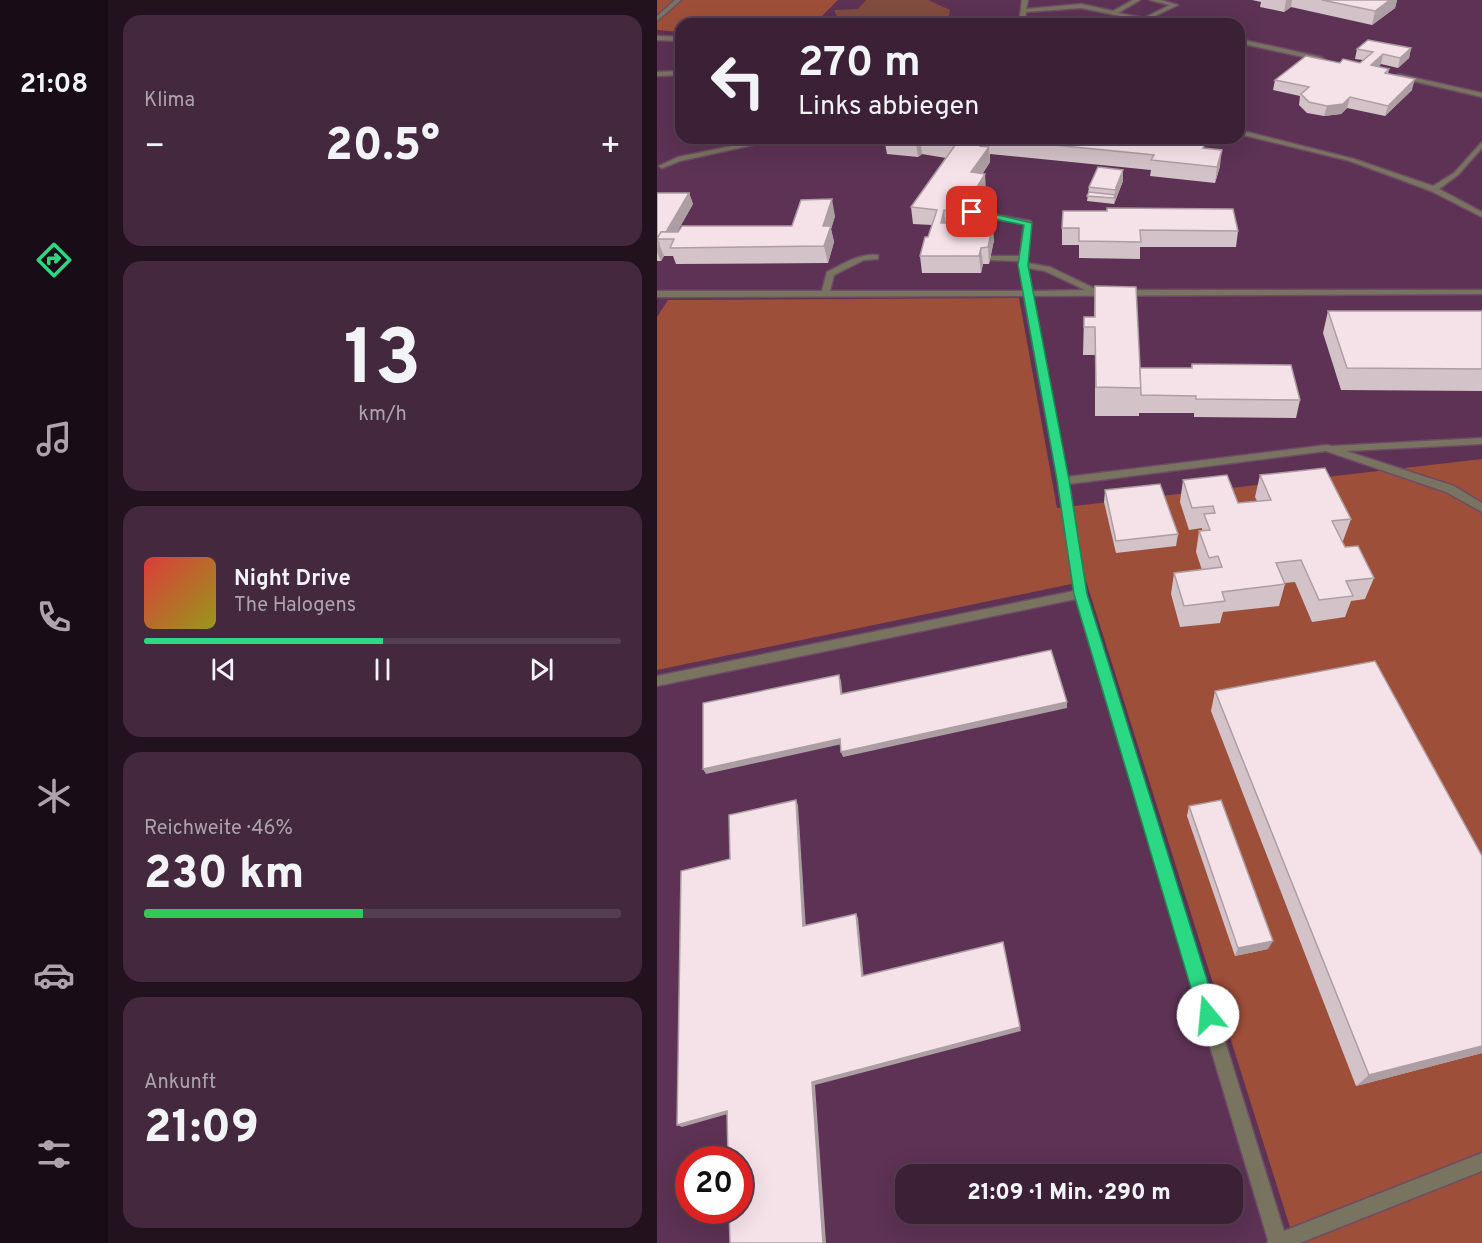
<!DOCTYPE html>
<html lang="de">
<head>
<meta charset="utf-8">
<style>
  body { margin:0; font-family:Overpass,sans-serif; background:#43283e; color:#f1f3f6; height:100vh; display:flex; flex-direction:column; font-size:22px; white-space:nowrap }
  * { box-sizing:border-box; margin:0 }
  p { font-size:20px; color:#aca3ad }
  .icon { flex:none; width:33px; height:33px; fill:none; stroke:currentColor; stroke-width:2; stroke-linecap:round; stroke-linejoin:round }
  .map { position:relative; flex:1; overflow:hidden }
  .drawer { display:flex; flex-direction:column; gap:15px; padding:15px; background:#21121e; width:549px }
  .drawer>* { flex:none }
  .banner { position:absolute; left:18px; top:18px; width:570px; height:126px; border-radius:18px; box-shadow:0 6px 24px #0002,0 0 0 2px #553e51; background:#3c2036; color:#f1f3f6; overflow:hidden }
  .speed { position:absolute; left:18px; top:1146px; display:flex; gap:12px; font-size:30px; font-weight:700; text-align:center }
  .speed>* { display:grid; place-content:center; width:78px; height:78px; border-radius:50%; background:#3c2036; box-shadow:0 6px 24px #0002,0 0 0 2px #553e51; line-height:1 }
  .speed .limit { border:9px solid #d22; background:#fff; color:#111 }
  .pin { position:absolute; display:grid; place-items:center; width:51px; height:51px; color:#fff; margin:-26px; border-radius:12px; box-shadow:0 3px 9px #0006 }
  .me { position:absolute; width:66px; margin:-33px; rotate:343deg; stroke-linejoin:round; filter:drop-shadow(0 0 4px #0008) }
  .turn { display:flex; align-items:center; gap:21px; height:126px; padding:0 24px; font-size:27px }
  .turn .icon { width:78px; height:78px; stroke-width:2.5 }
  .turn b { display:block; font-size:42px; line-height:51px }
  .big { font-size:45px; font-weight:800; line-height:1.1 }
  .drawer .card { flex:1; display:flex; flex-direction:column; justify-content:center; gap:9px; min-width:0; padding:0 21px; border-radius:18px; background:#43283e }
  .drawer .dial { align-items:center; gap:0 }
  .dial b { font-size:78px; line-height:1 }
  .song { display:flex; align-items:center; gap:18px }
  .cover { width:72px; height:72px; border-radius:9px; background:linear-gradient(135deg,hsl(0 70% 55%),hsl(60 70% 35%)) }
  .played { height:6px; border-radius:3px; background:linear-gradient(90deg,#2bd884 50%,#553e51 50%) }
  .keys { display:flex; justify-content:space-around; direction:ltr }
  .heat { display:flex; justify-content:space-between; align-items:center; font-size:33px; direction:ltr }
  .charge { height:9px; border-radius:4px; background:linear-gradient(90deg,#34c759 46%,#553e51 0) }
  .trip { position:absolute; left:238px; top:1164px; width:348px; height:60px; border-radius:18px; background:#3c2036; box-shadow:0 6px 24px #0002,0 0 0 2px #553e51; font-weight:800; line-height:60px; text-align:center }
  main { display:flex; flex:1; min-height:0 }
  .dock { display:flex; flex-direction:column; width:108px; justify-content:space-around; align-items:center; background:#180d16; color:#aca3ad }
  .dock .icon { width:42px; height:42px }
  .dock .on { color:#2bd884 }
  .dock b { font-size:27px; color:#f1f3f6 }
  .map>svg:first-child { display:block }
  .built { fill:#5d3254; fill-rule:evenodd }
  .green { fill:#804c3e }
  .forest { fill:#9e4f3a }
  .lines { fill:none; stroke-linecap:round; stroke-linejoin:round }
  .service-casing { stroke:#6e4b66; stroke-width:3 }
  .service { fill:#79745f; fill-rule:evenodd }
  .wall { fill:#d3c2c8 }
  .shaded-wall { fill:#ac9ea2 }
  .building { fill:#f5e2e8; stroke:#ac9ea2; stroke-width:1.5 }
  .route { fill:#2bd884; stroke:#1c8c56; stroke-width:1.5 }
</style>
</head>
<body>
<main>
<nav class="dock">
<b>21:08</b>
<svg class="icon on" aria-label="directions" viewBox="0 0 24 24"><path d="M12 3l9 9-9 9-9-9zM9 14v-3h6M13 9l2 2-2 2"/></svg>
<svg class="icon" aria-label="music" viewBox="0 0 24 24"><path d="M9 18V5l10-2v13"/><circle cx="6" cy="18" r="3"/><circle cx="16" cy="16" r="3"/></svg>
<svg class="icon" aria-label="phone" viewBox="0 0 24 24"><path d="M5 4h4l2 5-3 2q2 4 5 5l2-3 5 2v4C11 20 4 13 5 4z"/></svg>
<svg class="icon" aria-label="climate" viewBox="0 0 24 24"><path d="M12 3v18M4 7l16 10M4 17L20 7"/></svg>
<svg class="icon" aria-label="car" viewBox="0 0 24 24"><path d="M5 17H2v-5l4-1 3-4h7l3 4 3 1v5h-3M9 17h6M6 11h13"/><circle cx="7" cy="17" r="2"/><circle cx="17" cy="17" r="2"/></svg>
<svg class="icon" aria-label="filters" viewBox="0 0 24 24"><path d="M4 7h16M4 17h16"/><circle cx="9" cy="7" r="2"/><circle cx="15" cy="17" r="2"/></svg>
</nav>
<section class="drawer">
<div class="card"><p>Klima</p>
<div class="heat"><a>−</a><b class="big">20.5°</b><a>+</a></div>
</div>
<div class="card dial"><b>13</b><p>km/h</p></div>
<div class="card">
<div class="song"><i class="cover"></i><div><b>Night Drive</b><p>The Halogens</p></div></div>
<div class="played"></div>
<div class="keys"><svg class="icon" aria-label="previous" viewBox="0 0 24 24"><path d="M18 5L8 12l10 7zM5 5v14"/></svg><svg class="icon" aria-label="pause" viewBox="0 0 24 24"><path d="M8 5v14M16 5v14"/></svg><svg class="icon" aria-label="next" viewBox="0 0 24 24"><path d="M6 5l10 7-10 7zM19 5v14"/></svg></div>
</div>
<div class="card"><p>Reichweite · 46%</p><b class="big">230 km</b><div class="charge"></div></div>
<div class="card"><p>Ankunft</p><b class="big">21:09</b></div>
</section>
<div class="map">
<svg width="825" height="1243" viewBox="0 0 825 1243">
  <rect width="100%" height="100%" fill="#502b48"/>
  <!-- built -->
  <path class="built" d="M 0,0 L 825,0 L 825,1243 L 0,1243 ZM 24,24 L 582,24 L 582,138 L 24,138 ZM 32,1160 L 82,1160 L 82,1210 L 32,1210 ZM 249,1174 L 576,1174 L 576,1214 L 249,1214 Z"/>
  <!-- green -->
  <path class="green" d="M 209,0 L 271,0 L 293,10 L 291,20 L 306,24 L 183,24 L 177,10 L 201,9 Z"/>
  <!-- forest -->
  <g class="forest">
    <path d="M 0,0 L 181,0 L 157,24 L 24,24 L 24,32 L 0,30 Z"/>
    <path d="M 362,298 L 400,508 L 825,459 L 825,1243 L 638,1243 L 429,581 L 0,670 L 0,317 L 11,300 Z"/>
  </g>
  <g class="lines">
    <!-- service casing -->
    <g class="service-casing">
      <g id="service">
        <path d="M 18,0 L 24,0 L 0,21 L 0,16 Z"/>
        <path d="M 365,0 L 371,0 L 369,9 L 424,4 L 456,11 L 476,0 L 483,0 L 461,13 L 487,18 L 513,5 L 493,0 L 503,0 L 521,5 L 492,19 L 509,24 L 485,23 L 483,20 L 424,8 L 369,12 L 368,24 L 362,24 Z"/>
        <path d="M 0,36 L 24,37 L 24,41 L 0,40 Z"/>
        <path d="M 582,39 L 664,57 L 667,59 L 664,61 L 582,43 Z"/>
        <path d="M 24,71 L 24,75 L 0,76 L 0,72 Z"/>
        <path d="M 741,74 L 825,93 L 825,97 L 739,77 Z"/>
        <path d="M 582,130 L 697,159 L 776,186 L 797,173 L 825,142 L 825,148 L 801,175 L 782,189 L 825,212 L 825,217 L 774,191 L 693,161 L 582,134 Z"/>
        <path d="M 114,138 L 127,138 L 23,161 L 5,168 L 2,166 L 21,157 Z"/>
        <path d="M 312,210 L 374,221 L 370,263 L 393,267 L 441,290 L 825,290 L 825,294 L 376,296 L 410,477 L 670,445 L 675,446 L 825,438 L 825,444 L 689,451 L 797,486 L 825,503 L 825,512 L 789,492 L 669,451 L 412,484 L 429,594 L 627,1231 L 825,1153 L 825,1171 L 643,1243 L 610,1243 L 611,1240 L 419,599 L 0,686 L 0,676 L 417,591 L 401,481 L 367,296 L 0,297 L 0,291 L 165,291 L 170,272 C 186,264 202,253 221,255 L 221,259 L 207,260 L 177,275 L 173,291 L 367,291 L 362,261 L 333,260 L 329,258 L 333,256 L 363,256 L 367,224 L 312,214 ZM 371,268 L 388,271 L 428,290 L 375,291 Z"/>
      </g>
    </g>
    <!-- service -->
    <use href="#service" class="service"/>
  </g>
  <!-- wall -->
  <g class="wall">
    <path d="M 595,0 L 740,0 L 738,8 L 715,25 L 634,7 L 627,12 L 603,7 L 604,2 Z"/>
    <path d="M 754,48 L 752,58 L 741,68 L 724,64 L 721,67 L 732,69 L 731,74 L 755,90 L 728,116 L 690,108 L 684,114 L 667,116 L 650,113 L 642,105 L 643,96 L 616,90 L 618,80 L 683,63 L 703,63 L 706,60 L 698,59 L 700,49 Z"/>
    <path d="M 55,138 L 95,138 L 91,143 L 56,141 Z"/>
    <path d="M 227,138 L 492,138 L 548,143 L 547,148 L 563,166 L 558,183 L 493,176 L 494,170 L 333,154 L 333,162 L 326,173 L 329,190 L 309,223 L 337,240 L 332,264 L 326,264 L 324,273 L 265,273 L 263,256 L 271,237 L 275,225 L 256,224 L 254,207 L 289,158 L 265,154 L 261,157 L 230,154 Z"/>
    <path d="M 466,170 L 466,181 L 457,204 L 430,201 L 432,187 Z"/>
    <path d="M 0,193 L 32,193 L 36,204 L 20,232 L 135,226 L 178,216 L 174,229 L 177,242 L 171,263 L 19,264 L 16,256 L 7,256 L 4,261 L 0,261 Z"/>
    <path d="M 405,228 L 581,231 L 579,247 L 483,247 L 483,259 L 422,258 L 422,245 L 405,245 Z"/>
    <path d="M 438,286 L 483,368 L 534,368 L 535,364 L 643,400 L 639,418 L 537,417 L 537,413 L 482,413 L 482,416 L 438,416 L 438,355 L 426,355 L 427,317 L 437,317 Z"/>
    <path d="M 671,311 L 825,311 L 825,391 L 684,390 L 666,333 Z"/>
    <path d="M 603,475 L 694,519 L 686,541 L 685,541 L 688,547 L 717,578 L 708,599 L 694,601 L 688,617 L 655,622 L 638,582 L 628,583 L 628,584 L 622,606 L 566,612 L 563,623 L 523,627 L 514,594 L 517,573 L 545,570 L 539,552 L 542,531 L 545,530 L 545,528 L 532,530 L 523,502 L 526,480 L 581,503 L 600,501 L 598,497 Z"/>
    <path d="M 448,490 L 521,534 L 519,546 L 459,553 L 447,502 Z"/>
    <path d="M 558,691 L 825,856 L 825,1053 L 699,1086 L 554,711 Z"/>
    <path d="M 532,806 L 611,949 L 578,956 L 530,816 Z"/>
  </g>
  <!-- shaded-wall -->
  <g class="shaded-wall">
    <path d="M 629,0 L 635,0 L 634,7 L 627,12 Z"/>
    <path d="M 733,0 L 740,0 L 738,8 L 715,25 L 718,11 Z"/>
    <path d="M 754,48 L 752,58 L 741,68 L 743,58 Z"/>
    <path d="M 726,54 L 724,64 L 711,75 L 714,65 Z"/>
    <path d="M 758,79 L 755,90 L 728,116 L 731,106 Z"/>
    <path d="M 693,97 L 690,108 L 684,114 L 667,116 L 670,106 Z"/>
    <path d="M 90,138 L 95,138 L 91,143 Z"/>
    <path d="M 263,138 L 265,154 L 261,157 L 259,142 Z"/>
    <path d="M 326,138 L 327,154 L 332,147 L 333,162 L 316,188 L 314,172 Z"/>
    <path d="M 565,150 L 563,166 L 558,183 L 560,167 Z"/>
    <path d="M 466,170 L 466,181 L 457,204 L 458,190 Z"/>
    <path d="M 328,174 L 329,190 L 308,224 L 307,208 Z"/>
    <path d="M 32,193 L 36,204 L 16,239 L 5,239 Z"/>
    <path d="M 175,199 L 178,216 L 174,229 L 177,242 L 171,263 L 167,246 L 166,226 Z"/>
    <path d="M 295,207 L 297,224 L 295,227 L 293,211 Z"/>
    <path d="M 287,210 L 289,227 L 284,223 Z"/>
    <path d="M 336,223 L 337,240 L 332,264 L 331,247 Z"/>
    <path d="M 2,244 L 7,256 L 4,261 L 0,252 L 0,248 Z"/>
    <path d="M 324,248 L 326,264 L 324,273 L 322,256 Z"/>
    <path d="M 182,675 L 184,681 L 186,700 L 184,694 Z"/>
    <path d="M 410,702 L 410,708 L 186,757 L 184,752 Z"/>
    <path d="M 183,739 L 185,744 L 49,774 L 46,769 Z"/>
    <path d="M 139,800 L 141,805 L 149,930 L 146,926 Z"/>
    <path d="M 199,914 L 201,918 L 207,980 L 205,976 Z"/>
    <path d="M 616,941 L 611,949 L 578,956 L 581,948 Z"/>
    <path d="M 363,1027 L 364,1031 L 158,1085 L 169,1243 L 166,1243 L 155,1082 Z"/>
    <path d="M 825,1046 L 825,1053 L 699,1086 L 712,1075 Z"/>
    <path d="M 70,1111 L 74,1113 L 25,1127 L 20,1125 Z"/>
  </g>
  <!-- building -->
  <g class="building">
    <path d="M 665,0 L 733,0 L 718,11 Z"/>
    <path d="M 711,40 L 754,48 L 743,58 L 726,54 L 714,65 L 732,69 L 728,73 L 758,79 L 731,106 L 693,97 L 686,104 L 670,106 L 652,102 L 644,94 L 652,87 L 618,80 L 649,56 L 683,63 L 686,59 L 703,63 L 716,52 L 700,49 Z"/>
    <path d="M 227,138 L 492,138 L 548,143 L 546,148 L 565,150 L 560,167 L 494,160 L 497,155 L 326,138 L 323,146 L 332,147 L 314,172 L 328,174 L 307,208 L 295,207 L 293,211 L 287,210 L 284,223 L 336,223 L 331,247 L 324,248 L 322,256 L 263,256 L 268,237 L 271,237 L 280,210 L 254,207 L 299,144 L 263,138 L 259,142 Z"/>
    <path d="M 441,167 L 466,170 L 458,190 L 432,187 Z"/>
    <path d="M 432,192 L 458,195 L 457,198 L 430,196 Z"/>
    <path d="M 0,193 L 32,193 L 9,232 L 4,232 L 0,239 L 2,244 L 0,248 Z"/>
    <path d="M 175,199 L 166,226 L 174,226 L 167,246 L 13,248 L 17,239 L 0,239 L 4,232 L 21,232 L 25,226 L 135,226 L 144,200 Z"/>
    <path d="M 450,208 L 576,209 L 581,231 L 483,230 L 484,242 L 422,241 L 422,228 L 405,228 L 406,211 L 450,211 Z"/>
    <path d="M 438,286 L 479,287 L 484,388 L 439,387 L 438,327 L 427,327 L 427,317 L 438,317 Z"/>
    <path d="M 671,311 L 825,311 L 825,369 L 690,368 Z"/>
    <path d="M 535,364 L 634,365 L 643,400 L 539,399 L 539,396 L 484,395 L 483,368 L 535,368 Z"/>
    <path d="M 668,468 L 694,519 L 675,521 L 688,547 L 701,546 L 717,578 L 689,581 L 696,596 L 662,600 L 644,560 L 619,563 L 628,584 L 565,592 L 568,601 L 527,606 L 517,573 L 565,567 L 561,556 L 552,558 L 542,531 L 553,530 L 547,514 L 558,513 L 556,506 L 535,508 L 526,480 L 570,475 L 581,503 L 614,500 L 603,475 Z"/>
    <path d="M 503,484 L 521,534 L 459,541 L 448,490 Z"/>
    <path d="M 394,650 L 410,702 L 184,752 L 183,739 L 46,769 L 46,703 L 182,675 L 184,694 Z"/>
    <path d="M 718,661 L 825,856 L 825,1046 L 712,1075 L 558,691 Z"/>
    <path d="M 139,800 L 146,926 L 199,914 L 205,976 L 346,942 L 363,1027 L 155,1082 L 166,1243 L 73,1243 L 72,1210 L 82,1210 L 82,1160 L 71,1160 L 70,1111 L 20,1125 L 24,871 L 73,859 L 72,815 Z"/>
    <path d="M 564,800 L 616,941 L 581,948 L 532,806 Z"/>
  </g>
  <!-- route -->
  <path class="route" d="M 315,209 L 375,223 L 371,265 L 412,480 L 430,594 L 561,1015 L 558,1022 L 551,1024 L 545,1022 L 542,1015 L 417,594 L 400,480 L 361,265 L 367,225 L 312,214 L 311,212 Z"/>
</svg>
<div class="speed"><div class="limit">20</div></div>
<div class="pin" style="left:315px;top:212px;background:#d93025"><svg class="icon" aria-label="arrive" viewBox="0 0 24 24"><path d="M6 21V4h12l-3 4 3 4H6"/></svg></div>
<svg class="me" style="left:551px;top:1015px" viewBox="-20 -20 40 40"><circle r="19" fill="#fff"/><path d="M0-13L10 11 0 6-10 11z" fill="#2bd884"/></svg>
<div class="trip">21:09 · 1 Min. · 290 m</div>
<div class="banner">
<div class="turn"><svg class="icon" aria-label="left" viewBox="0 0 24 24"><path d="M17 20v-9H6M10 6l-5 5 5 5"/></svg><div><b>270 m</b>Links abbiegen</div></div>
</div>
</div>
</main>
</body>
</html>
